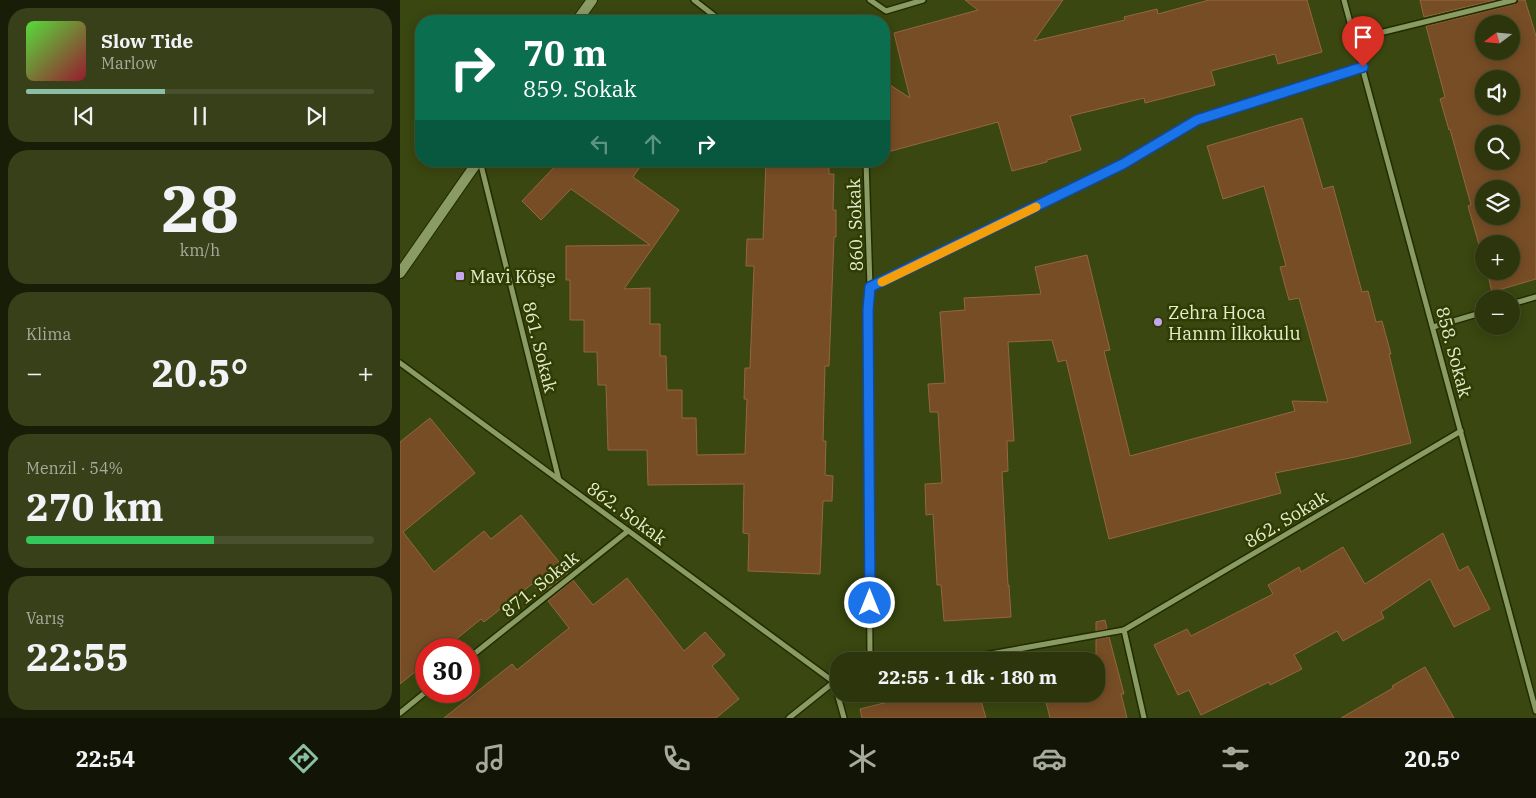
<!DOCTYPE html>
<html lang="tr">
<head>
<meta charset="utf-8">
<style>
  body { margin:0; font-family:"IBM Plex Serif",serif; background:#38401a; color:#f1f3f6; height:100vh; display:flex; flex-direction:column; font-size:19px; white-space:nowrap }
  * { box-sizing:border-box; margin:0 }
  p { font-size:16px; color:#a6ab9d }
  .icon { flex:none; width:28px; height:28px; fill:none; stroke:currentColor; stroke-width:2; stroke-linecap:round; stroke-linejoin:round }
  .map { position:relative; flex:1; overflow:hidden }
  .details { display:flex; flex-direction:column; gap:8px; padding:8px; background:#181d07; width:400px }
  .details>* { flex:none }
  .top-card { position:absolute; left:15px; top:15px; width:475px; height:152px; border-radius:20px; box-shadow:0 2px 12px #0003,0 0 0 1px #48502d; background:#0b6e4f; color:#fff; overflow:hidden }
  .needle { width:32px; rotate:254deg }
  .fabs { position:absolute; left:1075px; top:15px; display:grid; gap:10px }
  .fabs a { display:grid; place-items:center; width:45px; height:45px; border-radius:50%; background:#2c350c; box-shadow:0 2px 12px #0003,0 0 0 1px #48502d; font-size:25px }
  .speed { position:absolute; left:15px; top:638px; display:flex; gap:10px; font-size:25px; font-weight:700; text-align:center }
  .speed>* { display:grid; place-content:center; width:65px; height:65px; border-radius:50%; background:#2c350c; box-shadow:0 2px 12px #0003,0 0 0 1px #48502d; line-height:1 }
  .speed .limit { border:8px solid #d22; background:#fff; color:#111 }
  .pin { position:absolute; display:grid; place-items:center; width:42px; height:42px; color:#fff; margin:-51px -21px; border-radius:50% 50% 50% 0; rotate:-45deg; box-shadow:0 0 5px #0007 }
  .pin .icon { rotate:45deg }
  .me { position:absolute; width:55px; margin:-28px; rotate:0deg; stroke-linejoin:round; filter:drop-shadow(0 0 4px #0008) }
  .turn { display:flex; align-items:center; gap:18px; height:105px; padding:0 25px; font-size:22px }
  .turn .icon { width:65px; height:65px; stroke-width:2.5 }
  .turn b { display:block; font-size:35px; line-height:42px }
  .lanes { display:flex; align-items:center; height:48px; padding:0 25px; background:#0003; justify-content:center; gap:25px; direction:ltr }
  .lanes .off { opacity:.35 }
  .big { font-size:38px; font-weight:800; line-height:1.1 }
  .details .tile { flex:1; display:flex; flex-direction:column; justify-content:center; gap:8px; min-width:0; padding:0 18px; border-radius:20px; background:#38401a }
  .details .dial { align-items:center; gap:0 }
  .dial b { font-size:65px; line-height:1 }
  .song { display:flex; align-items:center; gap:15px }
  .cover { width:60px; height:60px; border-radius:8px; background:linear-gradient(135deg,hsl(110 70% 55%),hsl(350 70% 35%)) }
  .played { height:5px; border-radius:2px; background:linear-gradient(90deg,#8abfa5 40%,#48502d 40%) }
  .keys { display:flex; justify-content:space-around; direction:ltr }
  .heat { display:flex; justify-content:space-between; align-items:center; font-size:28px; direction:ltr }
  .charge { height:8px; border-radius:4px; background:linear-gradient(90deg,#34c759 54%,#48502d 0) }
  .trip { position:absolute; left:430px; top:652px; width:275px; height:50px; border-radius:20px; background:#2c350c; box-shadow:0 2px 12px #0003,0 0 0 1px #48502d; font-weight:800; line-height:50px; text-align:center }
  .menu { display:flex; height:80px; justify-content:space-around; align-items:center; background:#121505; color:#a6ab9d }
  .menu .icon { width:35px; height:35px }
  .menu .selected { color:#8abfa5 }
  .menu b { font-size:22px; color:#f1f3f6 }
  main { display:flex; flex:1; min-height:0 }
  .map>svg:first-child { display:block }
  .building { fill:#774d25; stroke:#93673f; fill-rule:evenodd }
  .lines { fill:none; stroke-linecap:round; stroke-linejoin:round }
  .street-casing { stroke:#222c02; stroke-width:8 }
  .secondary-casing { stroke:#222c02; stroke-width:12 }
  .street { stroke:#8b9b64; stroke-width:5 }
  .secondary { stroke:#8b9b64; stroke-width:10 }
  .route-casing { stroke:#114b97; stroke-width:12 }
  .route { stroke:#1a73e8; stroke-width:9 }
  .slow { stroke:#f59e0b; stroke-width:9 }
  .poi-dot { fill:#c4a7f1; stroke:#303c02; stroke-width:2 }
  .labels { text-anchor:middle; dominant-baseline:central; stroke-width:5; stroke-linejoin:round; paint-order:stroke }
  .street-label { font-size:18px; fill:#e4edd0; stroke:#303c02 }
  .poi-label { font-size:18px; fill:#e4edd0; stroke:#303c02; text-anchor:start }
</style>
</head>
<body>
<main>
<section class="details">
<div class="tile">
<div class="song"><i class="cover"></i><div><b>Slow Tide</b><p>Marlow</p></div></div>
<div class="played"></div>
<div class="keys"><svg class="icon" aria-label="previous" viewBox="0 0 24 24"><path d="M18 5L8 12l10 7zM5 5v14"/></svg><svg class="icon" aria-label="pause" viewBox="0 0 24 24"><path d="M8 5v14M16 5v14"/></svg><svg class="icon" aria-label="next" viewBox="0 0 24 24"><path d="M6 5l10 7-10 7zM19 5v14"/></svg></div>
</div>
<div class="tile dial"><b>28</b><p>km/h</p></div>
<div class="tile"><p>Klima</p>
<div class="heat"><a>−</a><b class="big">20.5°</b><a>+</a></div>
</div>
<div class="tile"><p>Menzil · 54%</p><b class="big">270 km</b><div class="charge"></div></div>
<div class="tile"><p>Varış</p><b class="big">22:55</b></div>
</section>
<div class="map">
<svg width="1136" height="718" viewBox="0 0 1136 718">
  <rect width="100%" height="100%" fill="#3a4710"/>
  <!-- building -->
  <g class="building">
    <path d="M 565,0 L 663,0 L 634,41 L 725,20 L 724,17 L 757,9 L 758,14 L 809,0 L 907,0 L 922,52 L 878,64 L 875,54 L 811,71 L 815,85 L 745,103 L 744,98 L 670,116 L 681,150 L 647,160 L 647,162 L 612,171 L 598,122 L 484,153 L 484,81 L 510,98 L 494,33 L 578,10 Z"/>
    <path d="M 1020,0 L 1096,0 L 1024,17 Z"/>
    <path d="M 1118,0 L 1125,0 L 1136,36 L 1136,279 L 1092,292 L 1087,271 L 1111,271 L 1111,244 L 1084,244 L 1084,262 L 1068,206 L 1071,205 L 1050,129 L 1049,130 L 1040,99 L 1045,97 L 1026,26 L 1115,4 ZM 1084,24 L 1111,24 L 1111,51 L 1084,51 ZM 1084,79 L 1111,79 L 1111,106 L 1084,106 ZM 1084,134 L 1111,134 L 1111,161 L 1084,161 ZM 1084,189 L 1111,189 L 1111,216 L 1084,216 Z"/>
    <path d="M 902,118 L 923,189 L 933,186 L 962,292 L 968,291 L 976,322 L 982,321 L 991,354 L 989,354 L 1011,443 L 955,457 L 875,473 L 881,493 L 709,539 L 666,360 L 658,362 L 652,340 L 608,342 L 614,441 L 607,441 L 608,471 L 602,472 L 608,585 L 609,585 L 611,617 L 544,621 L 541,585 L 537,585 L 533,514 L 526,515 L 525,484 L 542,483 L 538,412 L 530,412 L 528,384 L 545,383 L 540,312 L 565,310 L 564,298 L 641,294 L 635,267 L 687,255 L 710,350 L 704,351 L 730,456 L 895,411 L 892,401 L 928,402 L 899,298 L 889,300 L 880,267 L 886,266 L 864,186 L 823,199 L 807,146 Z"/>
    <path d="M 160,161 L 244,161 L 233,177 L 279,210 L 224,289 L 250,288 L 250,324 L 260,324 L 260,356 L 266,356 L 267,390 L 282,390 L 282,418 L 296,418 L 297,455 L 345,454 L 347,399 L 344,399 L 345,368 L 350,368 L 354,266 L 346,266 L 347,239 L 363,239 L 366,161 L 429,161 L 429,174 L 434,174 L 433,210 L 436,210 L 436,237 L 434,237 L 429,366 L 425,366 L 423,441 L 426,441 L 425,475 L 433,476 L 432,501 L 423,501 L 420,574 L 348,571 L 349,534 L 343,533 L 344,484 L 248,485 L 247,450 L 208,450 L 206,385 L 198,385 L 197,352 L 184,352 L 184,320 L 170,320 L 170,280 L 166,280 L 166,246 L 250,245 L 171,189 L 141,220 L 122,201 Z"/>
    <path d="M 30,418 L 75,473 L 3,532 L 34,572 L 84,531 L 91,539 L 121,515 L 168,573 L 142,594 L 132,584 L 84,622 L 81,619 L 44,649 L 26,649 L 26,663 L 0,684 L 0,442 Z"/>
    <path d="M 1043,533 L 1059,571 L 1068,566 L 1090,609 L 1054,627 L 1030,579 L 981,612 L 984,618 L 943,641 L 937,631 L 894,655 L 902,669 L 870,685 L 869,682 L 801,715 L 789,690 L 778,695 L 754,645 L 787,629 L 791,636 L 873,594 L 868,585 L 899,567 L 901,572 L 943,547 L 965,584 Z"/>
    <path d="M 227,578 L 284,651 L 305,632 L 325,655 L 312,666 L 339,699 L 316,718 L 44,718 L 112,664 L 117,670 L 169,628 L 148,601 L 173,580 L 193,605 Z"/>
    <path d="M 705,620 L 707,629 L 696,631 L 696,622 Z"/>
    <path d="M 709,637 L 724,694 L 721,694 L 727,718 L 650,718 L 644,694 L 696,694 L 696,639 Z"/>
    <path d="M 1025,667 L 1054,718 L 941,718 L 993,688 L 992,686 Z"/>
    <path d="M 520,694 L 579,694 L 586,718 L 462,718 L 460,709 Z"/>
  </g>
  <g class="lines">
    <!-- street casing -->
    <g class="street-casing">
      <g id="street">
        <path d="M 294,0 L 321,21"/>
        <path d="M 470,0 L 486,11 L 523,0"/>
        <path d="M 944,0 L 1136,711"/>
        <path d="M 955,39 L 1114,0"/>
        <path d="M 80,161 L 159,480"/>
        <path d="M 466,161 L 470,287"/>
        <path d="M 1111,304 L 1136,297"/>
        <path d="M 1033,327 L 1084,312"/>
        <path d="M 0,363 L 434,682 L 439,681"/>
        <path d="M 724,630 L 1061,431"/>
        <path d="M 69,658 L 228,531"/>
        <path d="M 470,661 L 468,311 L 470,287 L 723,164 L 797,120 L 963,67"/>
        <path d="M 551,661 L 724,630 L 744,718"/>
        <path d="M 434,682 L 444,718"/>
        <path d="M 0,713 L 27,691"/>
        <path d="M 389,718 L 434,682"/>
      </g>
    </g>
    <!-- secondary casing -->
    <g class="secondary-casing">
      <g id="secondary">
        <path d="M 177,21 L 192,0"/>
        <path d="M 0,273 L 78,161"/>
      </g>
    </g>
    <!-- street -->
    <use href="#street" class="street"/>
    <!-- secondary -->
    <use href="#secondary" class="secondary"/>
  </g>
  <g class="lines">
    <!-- route casing -->
    <g class="route-casing">
      <path id="route" d="M 470,603 L 468,310 L 470,287 L 723,164 L 797,120 L 963,67"/>
    </g>
    <!-- route -->
    <use href="#route" class="route"/>
    <!-- slow -->
    <path class="slow" d="M 482,282 L 636,207"/>
  </g>
  <!-- markers -->
  <g class="poi-dot">
    <rect x="55" y="271" width="10" height="10" rx="2.5"/>
    <circle cx="758" cy="322" r="5"/>
  </g>
  <g class="labels">
    <!-- street labels -->
    <g class="street-label">
      <text transform="translate(455 225) rotate(-92)">860. Sokak</text>
      <text transform="translate(140 347) rotate(76)">861. Sokak</text>
      <text transform="translate(1054 352) rotate(75)">858. Sokak</text>
      <text transform="translate(227 513) rotate(36)">862. Sokak</text>
      <text transform="translate(886 519) rotate(-31)">862. Sokak</text>
      <text transform="translate(140 584) rotate(-39)">871. Sokak</text>
    </g>
    <!-- poi labels -->
    <g class="poi-label">
      <text x="70" y="276">Mavi Köşe</text>
      <text x="768" y="312">Zehra Hoca<tspan x="768" dy="21">Hanım İlkokulu</tspan></text>
    </g>
  </g>
</svg>
<div class="fabs">
<a><svg class="needle" viewBox="-14 -14 28 28"><path d="M0-13l5 13h-10z" fill="#e53935"/><path d="M0 13l5-13h-10z" fill="#a6ab9d"/></svg></a>
<a><svg class="icon" aria-label="sound" viewBox="0 0 24 24"><path d="M4 9h4l5-4v14l-5-4H4zM17 9q2 3 0 6"/></svg></a>
<a><svg class="icon" aria-label="search" viewBox="0 0 24 24"><circle cx="10" cy="10" r="6"/><path d="M15 15l6 6"/></svg></a>
<a><svg class="icon" aria-label="layers" viewBox="0 0 24 24"><path d="M12 4l9 5-9 5-9-5zM3 14l9 5 9-5"/></svg></a>
<a>+</a>
<a>−</a>
</div>
<div class="speed"><div class="limit">30</div></div>
<div class="pin" style="left:963px;top:67px;background:#d93025"><svg class="icon" aria-label="arrive" viewBox="0 0 24 24"><path d="M6 21V4h12l-3 4 3 4H6"/></svg></div>
<svg class="me" style="left:470px;top:603px" viewBox="-20 -20 40 40"><circle r="17" fill="#1a73e8" stroke="#fff" stroke-width="3"/><path d="M0-11L8 9 0 5-8 9z" fill="#fff"/></svg>
<div class="trip">22:55 · 1 dk · 180 m</div>
<div class="top-card">
<div class="turn"><svg class="icon" aria-label="right" viewBox="0 0 24 24"><path d="M7 20v-9h11M14 6l5 5-5 5"/></svg><div><b>70 m</b>859. Sokak</div></div>
<div class="lanes"><svg class="icon off" aria-label="left" viewBox="0 0 24 24"><path d="M17 20v-9H6M10 6l-5 5 5 5"/></svg><svg class="icon off" aria-label="ahead" viewBox="0 0 24 24"><path d="M12 20V5M6 11l6-6 6 6"/></svg><svg class="icon" aria-label="right" viewBox="0 0 24 24"><path d="M7 20v-9h11M14 6l5 5-5 5"/></svg></div>
</div>
</div>
</main>
<nav class="menu">
<b>22:54</b>
<svg class="icon selected" aria-label="directions" viewBox="0 0 24 24"><path d="M12 3l9 9-9 9-9-9zM9 14v-3h6M13 9l2 2-2 2"/></svg>
<svg class="icon" aria-label="music" viewBox="0 0 24 24"><path d="M9 18V5l10-2v13"/><circle cx="6" cy="18" r="3"/><circle cx="16" cy="16" r="3"/></svg>
<svg class="icon" aria-label="phone" viewBox="0 0 24 24"><path d="M5 4h4l2 5-3 2q2 4 5 5l2-3 5 2v4C11 20 4 13 5 4z"/></svg>
<svg class="icon" aria-label="climate" viewBox="0 0 24 24"><path d="M12 3v18M4 7l16 10M4 17L20 7"/></svg>
<svg class="icon" aria-label="car" viewBox="0 0 24 24"><path d="M5 17H2v-5l4-1 3-4h7l3 4 3 1v5h-3M9 17h6M6 11h13"/><circle cx="7" cy="17" r="2"/><circle cx="17" cy="17" r="2"/></svg>
<svg class="icon" aria-label="filters" viewBox="0 0 24 24"><path d="M4 7h16M4 17h16"/><circle cx="9" cy="7" r="2"/><circle cx="15" cy="17" r="2"/></svg>
<b>20.5°</b>
</nav>
</body>
</html>
